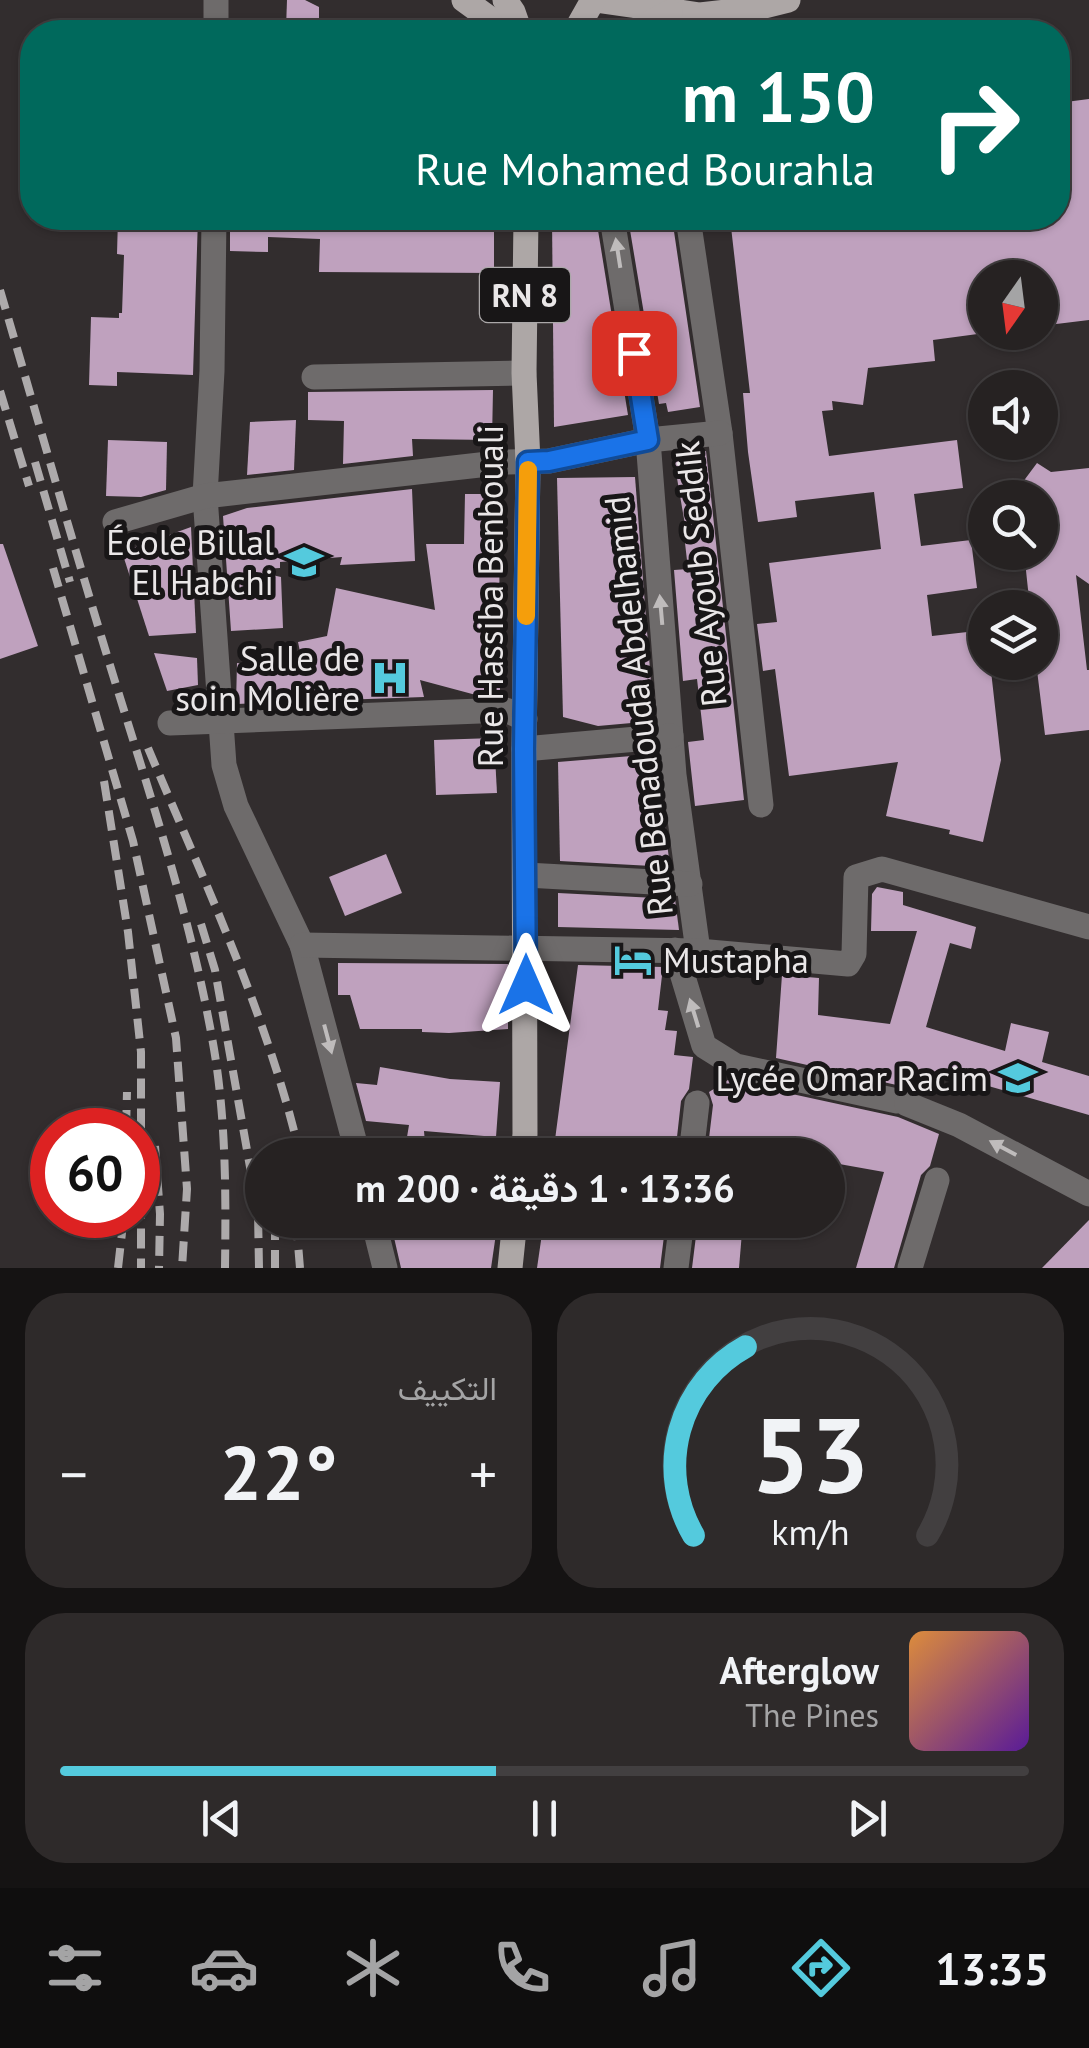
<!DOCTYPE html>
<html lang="ar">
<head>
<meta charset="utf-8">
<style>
  body { margin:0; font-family:"PT Sans",Vazirmatn,sans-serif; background:#2e2a2a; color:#f1f3f6; direction:rtl; height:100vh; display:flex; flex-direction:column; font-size:38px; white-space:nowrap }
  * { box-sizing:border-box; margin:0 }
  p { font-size:32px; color:#a4a4a5 }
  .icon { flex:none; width:55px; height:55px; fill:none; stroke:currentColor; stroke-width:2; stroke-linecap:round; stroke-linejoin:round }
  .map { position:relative; height:1268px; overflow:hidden; direction:ltr }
  .sheet { display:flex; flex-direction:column; gap:25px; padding:25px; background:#151313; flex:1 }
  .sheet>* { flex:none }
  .top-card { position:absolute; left:20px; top:20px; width:1050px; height:210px; border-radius:40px; box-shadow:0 2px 8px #0004,0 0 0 2px #423f40; direction:rtl; background:#00695c; color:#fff; overflow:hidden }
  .needle { width:65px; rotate:194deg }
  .tools { position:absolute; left:968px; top:260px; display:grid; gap:20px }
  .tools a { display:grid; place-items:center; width:90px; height:90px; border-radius:50%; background:#262222; box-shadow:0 2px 8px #0004,0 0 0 2px #423f40; font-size:50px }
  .speed { position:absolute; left:30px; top:1108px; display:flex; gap:20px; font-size:50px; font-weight:700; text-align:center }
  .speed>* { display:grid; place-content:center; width:130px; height:130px; border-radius:50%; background:#262222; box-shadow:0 2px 8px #0004,0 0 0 2px #423f40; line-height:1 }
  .speed .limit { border:15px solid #d22; background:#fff; color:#111 }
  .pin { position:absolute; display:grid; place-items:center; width:85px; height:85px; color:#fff; margin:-42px; border-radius:20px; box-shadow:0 5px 15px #0006 }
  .me { position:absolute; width:110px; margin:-55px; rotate:0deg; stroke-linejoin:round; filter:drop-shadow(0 0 8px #0008) }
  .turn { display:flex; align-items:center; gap:35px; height:210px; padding:0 30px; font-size:45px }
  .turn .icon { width:130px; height:130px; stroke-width:2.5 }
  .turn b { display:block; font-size:70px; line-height:85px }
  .big { font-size:75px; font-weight:700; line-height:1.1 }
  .sheet .widget { flex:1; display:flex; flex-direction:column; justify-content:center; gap:15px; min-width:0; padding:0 35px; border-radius:40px; background:#2e2a2a }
  .sheet .dial { align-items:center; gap:0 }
  .dial svg { height:260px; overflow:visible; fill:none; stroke:#423f40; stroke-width:7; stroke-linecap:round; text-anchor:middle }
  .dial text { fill:#f1f3f6; stroke:none }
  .song { display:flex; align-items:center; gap:30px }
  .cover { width:120px; height:120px; border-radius:15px; background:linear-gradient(135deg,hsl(30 70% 55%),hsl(270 70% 35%)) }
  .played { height:10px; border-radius:5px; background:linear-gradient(90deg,#54cadd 45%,#423f40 45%) }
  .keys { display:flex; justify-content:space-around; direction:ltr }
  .heat { display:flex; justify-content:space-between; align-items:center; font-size:55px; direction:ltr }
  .sheet .tiles { flex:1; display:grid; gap:25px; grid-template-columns:1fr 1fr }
  .widget:last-child { grid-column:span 2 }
  .trip { position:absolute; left:245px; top:1138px; width:600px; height:100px; border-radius:50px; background:#262222; box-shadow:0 2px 8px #0004,0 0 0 2px #423f40; font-weight:700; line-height:100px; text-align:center; direction:rtl }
  .dock { display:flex; height:160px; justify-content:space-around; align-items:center; background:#0f0e0e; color:#a4a4a5 }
  .dock .icon { width:70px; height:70px }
  .dock .current { color:#54cadd }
  .dock b { font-size:45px; color:#f1f3f6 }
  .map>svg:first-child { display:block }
  .building { fill:#bfa1be }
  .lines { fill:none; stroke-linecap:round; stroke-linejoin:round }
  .minor { stroke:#6e6b6b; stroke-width:25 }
  .major { stroke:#ada7a6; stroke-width:25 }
  .rail { stroke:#adaaab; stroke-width:8; stroke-dasharray:20 10; stroke-linecap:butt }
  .oneway { fill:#bfbcbc }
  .route-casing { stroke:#114b97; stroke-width:25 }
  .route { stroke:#1a73e8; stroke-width:18 }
  .slow { stroke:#f59e0b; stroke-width:18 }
  .labels { text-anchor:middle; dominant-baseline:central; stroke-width:10; stroke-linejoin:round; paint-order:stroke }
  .shield { fill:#181617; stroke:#aba8a9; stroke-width:2.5 }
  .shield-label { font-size:32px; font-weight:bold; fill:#eae7e8 }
  .poi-label { font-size:35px; fill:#eae7e8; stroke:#181617; text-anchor:end }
  .street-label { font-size:35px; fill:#eae7e8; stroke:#181617 }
</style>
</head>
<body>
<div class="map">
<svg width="1089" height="1268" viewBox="0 0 1089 1268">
  <rect width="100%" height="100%" fill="#322d2e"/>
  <!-- building -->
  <g class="building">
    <path d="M 287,0 L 305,0 L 319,7 L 319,31 L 286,29 Z"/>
    <path d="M 1089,99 L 1089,320 L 1040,326 L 1040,278 L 985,278 L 985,333 L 933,340 L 935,361 L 868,368 L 863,405 L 832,401 L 833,410 L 822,411 L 829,456 L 957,440 L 963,488 L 914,494 L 921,546 L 971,540 L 977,588 L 927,595 L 932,636 L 985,630 L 985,662 L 990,662 L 1001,760 L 983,842 L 949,834 L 950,830 L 886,816 L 898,762 L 789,776 L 775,669 L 763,671 L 757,624 L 777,622 L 769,563 L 881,549 L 874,492 L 795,501 L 797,517 L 758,522 L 748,452 L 743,393 L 750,393 L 730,218 L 1058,218 L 1058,103 Z"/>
    <path d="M 118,218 L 198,218 L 193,375 L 117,372 L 117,386 L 89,385 L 91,317 L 119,318 L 119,313 L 122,313 L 124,255 L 117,254 Z"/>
    <path d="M 230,218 L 494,218 L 494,273 L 319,272 L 320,239 L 268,237 L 268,252 L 230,251 Z"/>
    <path d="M 552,218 L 596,218 L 628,415 L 554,427 Z"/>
    <path d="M 628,218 L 672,218 L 700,407 L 668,412 L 666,403 L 659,404 Z"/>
    <path d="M 493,390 L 492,440 L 412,439 L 413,456 L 343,464 L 344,421 L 308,420 L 308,392 Z"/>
    <path d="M 296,420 L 294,470 L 247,475 L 250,422 Z"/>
    <path d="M 108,440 L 167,442 L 166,490 L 141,497 L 106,496 Z"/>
    <path d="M 706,451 L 744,800 L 695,806 L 688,742 L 704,740 L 697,679 L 683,681 L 674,570 L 688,569 L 685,543 L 688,542 L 673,455 Z"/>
    <path d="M 1037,463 L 1051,472 L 1089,468 L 1089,584 L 1076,575 L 1087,670 L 1089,670 L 1089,730 L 1045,735 L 1036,662 L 1040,662 L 1040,608 L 1030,608 L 1024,552 L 1040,552 L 1040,498 L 1011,498 Z"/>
    <path d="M 635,477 L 654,721 L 598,726 L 563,717 L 557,478 Z"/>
    <path d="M 412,489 L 415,561 L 340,565 L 342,557 L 280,562 L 280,568 L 263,569 L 263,573 L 281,577 L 283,628 L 231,631 L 223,516 L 247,508 Z"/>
    <path d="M 465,494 L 499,494 L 500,694 L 476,695 L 420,680 L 424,697 L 312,701 L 311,697 L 289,702 L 236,704 L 237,663 L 304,671 L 298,642 L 327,636 L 336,588 L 435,610 L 426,544 L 464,544 Z"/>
    <path d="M 191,527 L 196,633 L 149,636 L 122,552 Z"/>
    <path d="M 0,544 L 3,544 L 38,646 L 0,659 Z"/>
    <path d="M 154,653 L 197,658 L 198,685 L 167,691 Z"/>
    <path d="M 494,738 L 497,793 L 436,795 L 434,740 Z"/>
    <path d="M 656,754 L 670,867 L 560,861 L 558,762 Z"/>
    <path d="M 386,854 L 402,893 L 345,916 L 329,877 Z"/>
    <path d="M 877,887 L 903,892 L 903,905 L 976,927 L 971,949 L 950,943 L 926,1027 L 1005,1051 L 1011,1023 L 1049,1032 L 1042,1062 L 1089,1076 L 1089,1115 L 936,1071 L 917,1081 L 910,1088 L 776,1058 L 782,975 L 819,978 L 818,1015 L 890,1024 L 917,931 L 871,931 L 872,894 Z"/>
    <path d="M 558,893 L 675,899 L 679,930 L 558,927 Z"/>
    <path d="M 338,963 L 508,964 L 508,1029 L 449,1033 L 422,1032 L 422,1029 L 360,1029 L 350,995 L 338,995 Z"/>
    <path d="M 578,965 L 663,967 L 658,1010 L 668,1011 L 665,1030 L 677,1031 L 674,1055 L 693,1057 L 689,1089 L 681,1101 L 675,1155 L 553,1155 Z"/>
    <path d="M 380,1067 L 450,1079 L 500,1082 L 496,1137 L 424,1131 L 426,1155 L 404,1155 L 409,1125 L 366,1121 L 356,1083 L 377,1085 Z"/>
    <path d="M 728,1080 L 898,1117 L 939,1134 L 930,1166 L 921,1175 L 894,1268 L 856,1268 L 884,1172 L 828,1162 L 828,1155 L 792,1155 L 757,1148 L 755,1155 L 707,1155 L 713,1105 L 709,1092 Z"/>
    <path d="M 390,1220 L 498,1220 L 491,1268 L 401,1268 Z"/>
    <path d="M 544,1220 L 666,1220 L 660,1268 L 537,1268 Z"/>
    <path d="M 698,1220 L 743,1220 L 739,1268 L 692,1268 Z"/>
    <path d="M 1089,1220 L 1089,1268 L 1042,1268 Z"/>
  </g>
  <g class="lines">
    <!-- minor -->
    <g class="minor">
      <path d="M 216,32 L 216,0"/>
      <path d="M 668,32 L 670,12"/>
      <path d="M 214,218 L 212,371 L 205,496 L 224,765 L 236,806 L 302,945 L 358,1155"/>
      <path d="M 612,218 L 648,440 L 674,775 L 698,951"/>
      <path d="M 688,218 L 720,433 L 761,805"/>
      <path d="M 314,377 L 524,373"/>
      <path d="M 115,522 L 205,496 L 506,462 L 549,461 L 648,440 L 720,433"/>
      <path d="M 170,723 L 506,710 L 525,719"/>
      <path d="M 524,749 L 671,736"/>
      <path d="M 526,875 L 690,884"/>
      <path d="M 302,945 L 698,951 L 848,964 L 854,954 L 856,877 L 882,869 L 1089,927"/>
      <path d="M 675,950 L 704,1046 L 736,1066 L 897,1101"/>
      <path d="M 907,1104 L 959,1125 L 1089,1194"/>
      <path d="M 691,1155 L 697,1103"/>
      <path d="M 373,1220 L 385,1268"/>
      <path d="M 676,1268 L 682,1220"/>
      <path d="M 910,1268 L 937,1180"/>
    </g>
    <!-- major -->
    <g class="major">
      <path d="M 464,0 L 508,32"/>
      <path d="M 505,0 L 513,12 L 520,32"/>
      <path d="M 595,0 L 700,15 L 752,9 L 788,0"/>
      <path d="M 575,32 L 593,0"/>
      <path d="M 632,32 L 670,12"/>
      <path d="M 523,1155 L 525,1134 L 524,749 L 528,462 L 524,373 L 526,218"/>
      <path d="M 510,1268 L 515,1220"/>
    </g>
    <!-- rail -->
    <g class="rail">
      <path d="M 0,290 C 34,406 67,523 102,639 C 143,775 190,909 214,1049 C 226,1121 226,1195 225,1268"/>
      <path d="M 0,391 L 29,486"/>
      <path d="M 35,462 L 70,582"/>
      <path d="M 53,568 L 133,841 L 176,1038 L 187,1189 L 182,1268"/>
      <path d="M 148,748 C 204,881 267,1014 300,1155"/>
      <path d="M 104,781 L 128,932 L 141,1052 L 141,1268"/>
      <path d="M 201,924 L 215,970 L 258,1212 L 259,1268"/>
      <path d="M 126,1130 L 127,1092"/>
      <path d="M 155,1146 L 160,1214 L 159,1268"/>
      <path d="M 275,1220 L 275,1268"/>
      <path d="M 296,1220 L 300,1268"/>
      <path d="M 118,1268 L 124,1215"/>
    </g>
  </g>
  <!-- one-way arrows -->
  <defs><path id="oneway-solid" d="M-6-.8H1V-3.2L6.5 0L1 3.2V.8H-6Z" transform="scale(2.5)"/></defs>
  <g class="oneway">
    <use href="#oneway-solid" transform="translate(618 253) rotate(-99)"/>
    <use href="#oneway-solid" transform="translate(661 610) rotate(-95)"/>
    <use href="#oneway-solid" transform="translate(694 1013) rotate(-107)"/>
    <use href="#oneway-solid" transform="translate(328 1039) rotate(75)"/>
    <use href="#oneway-solid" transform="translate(1003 1148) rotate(-152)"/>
  </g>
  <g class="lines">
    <!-- route casing -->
    <g class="route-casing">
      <path id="route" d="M 526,985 L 524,749 L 528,462 L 549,461 L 648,440 L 634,353"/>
    </g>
    <!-- route -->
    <use href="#route" class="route"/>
    <!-- slow -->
    <path class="slow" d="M 526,616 L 528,470"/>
  </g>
  <!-- icons -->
  <defs>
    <g id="school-bare" transform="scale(3)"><path d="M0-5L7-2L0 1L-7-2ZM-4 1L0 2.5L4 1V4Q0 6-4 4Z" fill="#54cadd" stroke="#181617" stroke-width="2.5" paint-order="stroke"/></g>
    <g id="hospital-bare" transform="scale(3)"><path d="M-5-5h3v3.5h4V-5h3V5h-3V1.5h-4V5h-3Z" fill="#54cadd" stroke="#181617" stroke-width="2.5" paint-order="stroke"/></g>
    <g id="hotel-bare" transform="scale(3)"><path d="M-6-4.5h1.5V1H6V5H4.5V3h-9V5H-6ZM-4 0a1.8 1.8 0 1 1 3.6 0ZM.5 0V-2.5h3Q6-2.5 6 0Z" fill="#54cadd" stroke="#181617" stroke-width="2.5" paint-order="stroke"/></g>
  </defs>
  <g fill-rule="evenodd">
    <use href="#school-bare" x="304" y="562"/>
    <use href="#hospital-bare" x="390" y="678"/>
    <use href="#hotel-bare" x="633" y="960"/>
    <use href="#school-bare" x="1018" y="1078"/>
  </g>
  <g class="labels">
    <!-- shield labels -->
    <rect class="shield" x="480" y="268" width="90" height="54" rx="8"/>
    <g class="shield-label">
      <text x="525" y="295">RN 8</text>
    </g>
    <!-- poi labels -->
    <g class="poi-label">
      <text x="274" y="542">École Billal<tspan x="274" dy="40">El Habchi</tspan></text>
      <text x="360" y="658">Salle de<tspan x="360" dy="40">soin Molière</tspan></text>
      <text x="663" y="960" text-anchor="start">Mustapha</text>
      <text x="988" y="1078">Lycée Omar Racim</text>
    </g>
    <!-- street labels -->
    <g class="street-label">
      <text transform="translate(700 574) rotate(-96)">Rue Ayoub Seddik</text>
      <text transform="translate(490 596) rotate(-90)">Rue Hassiba Benbouali</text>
      <text transform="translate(638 706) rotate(-96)">Rue Benadouda Abdelhamid</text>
    </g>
  </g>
</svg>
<div class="tools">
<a><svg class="needle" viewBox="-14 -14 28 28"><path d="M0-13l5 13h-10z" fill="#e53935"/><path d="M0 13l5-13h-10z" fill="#a4a4a5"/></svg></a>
<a><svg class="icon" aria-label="sound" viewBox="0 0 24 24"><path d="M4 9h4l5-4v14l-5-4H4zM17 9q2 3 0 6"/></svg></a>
<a><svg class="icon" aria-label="search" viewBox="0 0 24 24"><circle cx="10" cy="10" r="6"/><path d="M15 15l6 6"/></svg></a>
<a><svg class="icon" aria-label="layers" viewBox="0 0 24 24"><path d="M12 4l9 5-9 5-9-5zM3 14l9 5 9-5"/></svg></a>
</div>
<div class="speed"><div class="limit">60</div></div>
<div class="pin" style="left:634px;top:353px;background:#d93025"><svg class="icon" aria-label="arrive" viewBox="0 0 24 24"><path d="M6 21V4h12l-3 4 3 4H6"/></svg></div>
<svg class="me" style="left:526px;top:985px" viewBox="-20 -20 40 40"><path d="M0-17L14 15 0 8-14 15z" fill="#1a73e8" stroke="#fff" stroke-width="4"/></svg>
<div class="trip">13:36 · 1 دقيقة · 200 m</div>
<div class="top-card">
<div class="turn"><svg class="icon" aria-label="right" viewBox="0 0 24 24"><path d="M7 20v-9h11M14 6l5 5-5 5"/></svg><div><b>150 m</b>Rue Mohamed Bourahla</div></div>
</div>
</div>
<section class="sheet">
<div class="tiles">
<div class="widget dial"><svg viewBox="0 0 100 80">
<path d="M14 69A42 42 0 1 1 86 69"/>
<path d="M14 69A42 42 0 0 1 30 11" stroke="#54cadd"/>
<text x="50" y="56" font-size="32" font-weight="700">53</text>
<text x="50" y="72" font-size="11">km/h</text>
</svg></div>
<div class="widget"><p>التكييف</p>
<div class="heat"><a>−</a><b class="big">22°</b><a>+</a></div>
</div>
<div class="widget">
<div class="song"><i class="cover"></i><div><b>Afterglow</b><p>The Pines</p></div></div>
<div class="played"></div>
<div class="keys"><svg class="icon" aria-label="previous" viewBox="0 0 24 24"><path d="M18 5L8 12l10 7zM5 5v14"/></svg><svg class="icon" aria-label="pause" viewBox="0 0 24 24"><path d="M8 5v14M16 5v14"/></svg><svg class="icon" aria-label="next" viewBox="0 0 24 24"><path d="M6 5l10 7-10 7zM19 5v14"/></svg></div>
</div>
</div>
</section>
<nav class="dock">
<b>13:35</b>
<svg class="icon current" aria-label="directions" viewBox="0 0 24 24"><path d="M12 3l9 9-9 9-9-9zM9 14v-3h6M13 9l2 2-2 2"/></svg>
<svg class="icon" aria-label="music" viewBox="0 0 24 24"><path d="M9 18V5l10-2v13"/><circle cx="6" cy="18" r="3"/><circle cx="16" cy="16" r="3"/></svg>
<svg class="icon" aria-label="phone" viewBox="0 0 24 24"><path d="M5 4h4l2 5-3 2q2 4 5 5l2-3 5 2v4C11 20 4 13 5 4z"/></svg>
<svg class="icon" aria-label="climate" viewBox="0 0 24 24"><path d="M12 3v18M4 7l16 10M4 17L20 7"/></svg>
<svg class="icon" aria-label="car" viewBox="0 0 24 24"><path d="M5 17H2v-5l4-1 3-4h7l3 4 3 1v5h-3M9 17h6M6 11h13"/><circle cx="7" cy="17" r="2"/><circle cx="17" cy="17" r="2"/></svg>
<svg class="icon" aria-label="filters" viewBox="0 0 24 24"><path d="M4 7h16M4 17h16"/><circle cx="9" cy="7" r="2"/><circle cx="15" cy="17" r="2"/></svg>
</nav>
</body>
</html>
